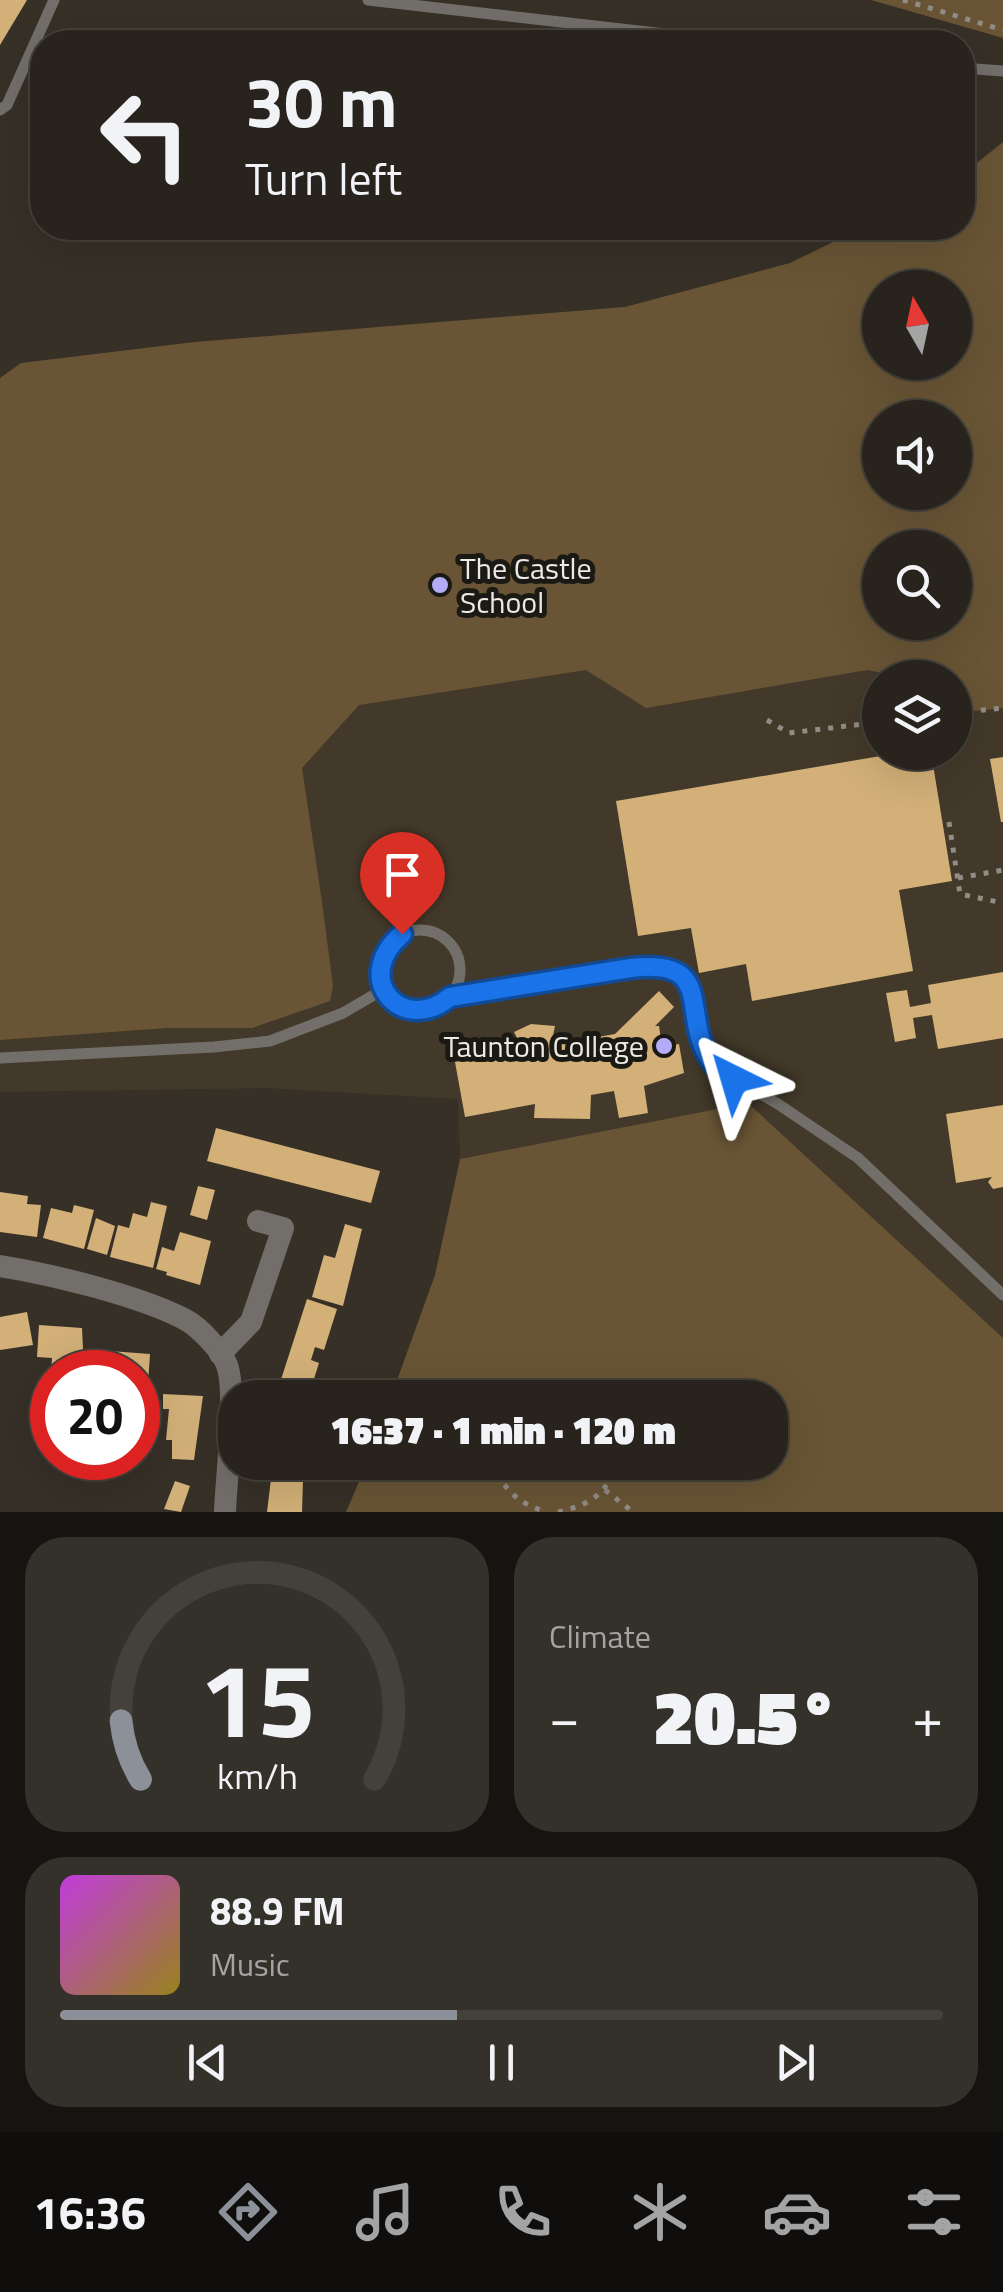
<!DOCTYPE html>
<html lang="en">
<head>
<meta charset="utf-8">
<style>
  body { margin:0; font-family:"Titillium Web",sans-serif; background:#34302a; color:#f1f3f6; height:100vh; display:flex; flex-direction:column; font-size:38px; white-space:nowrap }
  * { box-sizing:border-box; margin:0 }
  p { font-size:32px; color:#a5a4a4 }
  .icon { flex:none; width:55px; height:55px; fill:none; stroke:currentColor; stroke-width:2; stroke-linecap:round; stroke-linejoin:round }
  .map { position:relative; height:1512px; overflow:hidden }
  .details { display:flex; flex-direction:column; gap:25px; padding:25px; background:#161410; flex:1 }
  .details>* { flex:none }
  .guide { position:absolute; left:30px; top:30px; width:945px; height:210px; border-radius:40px; box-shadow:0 10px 40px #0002,0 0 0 2px #44413b; background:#28241d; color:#f1f3f6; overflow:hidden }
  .needle { width:65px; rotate:351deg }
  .fabs { position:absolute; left:862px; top:270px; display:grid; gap:20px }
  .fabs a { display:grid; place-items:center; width:110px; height:110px; border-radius:50%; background:#28241d; box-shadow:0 10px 40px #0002,0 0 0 2px #44413b; font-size:50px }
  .speed { position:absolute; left:30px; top:1350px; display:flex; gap:20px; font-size:50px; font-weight:700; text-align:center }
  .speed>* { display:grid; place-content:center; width:130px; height:130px; border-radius:50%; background:#28241d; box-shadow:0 10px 40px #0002,0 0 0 2px #44413b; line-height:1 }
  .speed .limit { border:15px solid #d22; background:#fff; color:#111 }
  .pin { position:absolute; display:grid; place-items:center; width:85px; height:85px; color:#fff; margin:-102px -42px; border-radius:50% 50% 50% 0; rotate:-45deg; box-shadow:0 0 10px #0007 }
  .pin .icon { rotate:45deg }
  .me { position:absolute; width:110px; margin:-55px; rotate:320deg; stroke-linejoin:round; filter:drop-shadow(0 0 8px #0008) }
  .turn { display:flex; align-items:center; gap:35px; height:210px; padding:0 50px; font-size:45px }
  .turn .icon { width:130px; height:130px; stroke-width:2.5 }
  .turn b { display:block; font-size:70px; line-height:85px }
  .big { font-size:75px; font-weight:800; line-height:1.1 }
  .details .widget { flex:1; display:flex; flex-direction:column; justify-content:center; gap:15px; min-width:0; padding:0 35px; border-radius:40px; background:#34302a }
  .details .dial { align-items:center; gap:0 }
  .dial svg { height:260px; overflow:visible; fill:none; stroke:#44413b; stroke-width:7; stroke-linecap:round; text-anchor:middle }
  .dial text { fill:#f1f3f6; stroke:none }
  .song { display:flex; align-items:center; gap:30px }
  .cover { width:120px; height:120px; border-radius:15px; background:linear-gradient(135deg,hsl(290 70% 55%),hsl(50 70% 35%)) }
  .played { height:10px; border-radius:5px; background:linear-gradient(90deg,#8c9099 45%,#44413b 45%) }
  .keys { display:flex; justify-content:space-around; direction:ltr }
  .heat { display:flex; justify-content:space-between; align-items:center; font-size:55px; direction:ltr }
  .details .tiles { flex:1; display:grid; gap:25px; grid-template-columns:1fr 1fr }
  .widget:last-child { grid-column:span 2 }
  .trip { position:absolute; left:218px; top:1380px; width:570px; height:100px; border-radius:40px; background:#28241d; box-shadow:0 10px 40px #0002,0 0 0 2px #44413b; font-weight:800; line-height:100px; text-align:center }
  .menu { display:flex; height:160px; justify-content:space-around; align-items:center; background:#100e0c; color:#a5a4a4 }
  .menu .icon { width:70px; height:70px }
  .menu .on { color:#8c9099 }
  .menu b { font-size:45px; color:#f1f3f6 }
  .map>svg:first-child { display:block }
  .built { fill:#43392a; fill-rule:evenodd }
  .green { fill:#695535; fill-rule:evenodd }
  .building { fill:#d3b078 }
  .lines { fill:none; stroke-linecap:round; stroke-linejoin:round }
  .path { stroke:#918c85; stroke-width:5; stroke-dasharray:5 8; stroke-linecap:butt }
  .service { stroke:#726f6a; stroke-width:11 }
  .minor { stroke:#726f6a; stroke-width:22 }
  .route-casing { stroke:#114b97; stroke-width:25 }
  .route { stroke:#1a73e8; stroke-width:18 }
  .poi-dot { fill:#b4acf9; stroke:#1b1914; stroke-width:4 }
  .labels { text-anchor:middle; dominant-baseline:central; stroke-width:10; stroke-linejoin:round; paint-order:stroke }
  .poi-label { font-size:30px; fill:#ede9e3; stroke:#1b1914; text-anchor:start }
</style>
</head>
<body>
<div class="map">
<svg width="1003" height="1512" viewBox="0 0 1003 1512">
  <rect width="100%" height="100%" fill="#363027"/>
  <!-- built -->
  <path class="built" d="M 1003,142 L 1003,1338 L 748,1103 L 460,1159 L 458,1099 L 267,1088 L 0,1092 L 0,378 L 21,363 L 195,342 L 625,307 L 790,263 L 862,228 L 962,228 L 963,174 ZM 880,288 L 955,288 L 955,362 L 880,362 ZM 880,418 L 955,418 L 955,492 L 880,492 ZM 880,548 L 955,548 L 955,622 L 880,622 ZM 880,678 L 955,678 L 955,752 L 880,752 Z"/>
  <!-- green -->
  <g class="green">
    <path d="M 871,0 L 1003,0 L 1003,38 Z"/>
    <path d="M 1003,142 L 1003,708 L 955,713 L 955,678 L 902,677 L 867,670 L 646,708 L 586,670 L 359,705 L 302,768 L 322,902 L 333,986 L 330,1001 L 252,1028 L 167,1028 L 0,1040 L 0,378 L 21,363 L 195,342 L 625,307 L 790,263 L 862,228 L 962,228 L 963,174 ZM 880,288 L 955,288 L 955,362 L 880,362 ZM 880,418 L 955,418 L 955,492 L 880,492 ZM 880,548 L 955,548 L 955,622 L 880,622 Z"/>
    <path d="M 748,1103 L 1003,1338 L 1003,1512 L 346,1512 L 367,1463 L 770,1462 L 770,1398 L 391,1397 L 435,1275 L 460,1159 Z"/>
  </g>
  <!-- building -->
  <g class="building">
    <path d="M 0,0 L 27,0 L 0,45 Z"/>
    <path d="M 904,752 L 931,752 L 952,881 L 899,890 L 913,971 L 752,1001 L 746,964 L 699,973 L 691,928 L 638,936 L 616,801 Z"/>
    <path d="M 1003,757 L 1003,822 L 1001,822 L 990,759 Z"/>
    <path d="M 1003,972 L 1003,1038 L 938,1049 L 932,1015 L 913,1018 L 916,1038 L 895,1042 L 886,993 L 907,990 L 910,1007 L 931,1003 L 928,985 Z"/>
    <path d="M 659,991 L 674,1007 L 655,1026 L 659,1026 L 662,1047 L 679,1044 L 684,1073 L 644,1086 L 648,1113 L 619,1118 L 614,1091 L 591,1095 L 590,1119 L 534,1118 L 535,1104 L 465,1117 L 455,1062 L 523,1049 L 514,1032 L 531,1024 L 555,1026 L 551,1045 L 615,1034 Z"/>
    <path d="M 1003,1105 L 1003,1187 L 993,1189 L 988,1182 L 992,1177 L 956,1183 L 946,1114 Z"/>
    <path d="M 216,1128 L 380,1171 L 371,1203 L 207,1161 Z"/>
    <path d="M 198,1186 L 215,1190 L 207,1220 L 190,1215 Z"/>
    <path d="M 0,1192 L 28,1196 L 27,1204 L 41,1205 L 37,1237 L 0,1232 Z"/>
    <path d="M 151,1202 L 167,1206 L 153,1268 L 110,1257 L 118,1225 L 129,1228 L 133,1213 L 147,1217 Z"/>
    <path d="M 74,1205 L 94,1210 L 84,1249 L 43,1238 L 51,1208 L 72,1213 Z"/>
    <path d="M 96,1218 L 115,1226 L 107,1255 L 87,1249 Z"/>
    <path d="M 345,1224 L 362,1229 L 343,1306 L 312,1297 L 324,1255 L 335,1258 Z"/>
    <path d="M 180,1232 L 211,1241 L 200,1285 L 166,1275 L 167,1272 L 156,1269 L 162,1247 L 174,1251 Z"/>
    <path d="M 307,1299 L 337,1309 L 324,1350 L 315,1347 L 311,1360 L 319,1363 L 308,1398 L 275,1398 Z"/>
    <path d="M 27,1312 L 33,1345 L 0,1350 L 0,1317 Z"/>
    <path d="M 39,1325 L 82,1328 L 83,1349 L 150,1354 L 147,1399 L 138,1399 L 138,1372 L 80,1371 L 79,1359 L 78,1372 L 51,1372 L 52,1358 L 37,1357 Z"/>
    <path d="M 163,1394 L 203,1396 L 194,1460 L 172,1459 L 172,1440 L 166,1440 L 169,1409 L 163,1409 Z"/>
    <path d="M 269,1462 L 292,1462 L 291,1475 L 269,1475 Z"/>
    <path d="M 271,1479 L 303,1480 L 302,1512 L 267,1512 Z"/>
    <path d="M 175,1481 L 190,1486 L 181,1512 L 164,1509 Z"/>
  </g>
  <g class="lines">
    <!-- path -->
    <g class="path">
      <path d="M 903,0 L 1003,30"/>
      <path d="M 955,713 L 1003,708"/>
      <path d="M 767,720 L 789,733 L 880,722"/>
      <path d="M 949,822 L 960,894 L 1003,903"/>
      <path d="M 958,878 L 1003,870"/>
      <path d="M 524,1398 C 542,1387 562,1388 579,1398"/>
      <path d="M 492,1462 C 503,1489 518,1504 547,1512"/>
      <path d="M 605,1490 L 633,1512"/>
      <path d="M 558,1512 C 586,1506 611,1494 614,1462"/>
    </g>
    <!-- service -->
    <g class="service">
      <path d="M 368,0 L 735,42"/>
      <path d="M 962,68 L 1003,71"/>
      <path d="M 0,110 L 7,105 L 54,0"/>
      <circle cx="420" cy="970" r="40"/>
      <path d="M 450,997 L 655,965 L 674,971 L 690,983 L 707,1056 L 718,1069 L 778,1104 L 858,1158 L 1003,1295"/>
      <path d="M 0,1058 L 214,1047 L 270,1041 L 343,1013 L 384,989"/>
    </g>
    <!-- minor -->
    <g class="minor">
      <path d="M 0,1266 C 51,1274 141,1296 186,1320 C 199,1327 222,1351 227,1365 C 237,1393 226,1479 225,1512"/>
      <path d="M 220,1354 L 251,1322 L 283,1228 L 258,1221"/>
    </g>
  </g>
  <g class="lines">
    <!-- route casing -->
    <g class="route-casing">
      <path id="route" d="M 402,934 C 350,979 403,1036 450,997 L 631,968 C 717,958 680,1014 710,1059 C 716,1069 725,1073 734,1079"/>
    </g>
    <!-- route -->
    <use href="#route" class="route"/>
  </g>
  <!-- markers -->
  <g class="poi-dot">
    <circle cx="440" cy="585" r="10"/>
    <circle cx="664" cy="1046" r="10"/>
  </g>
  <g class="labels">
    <!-- poi labels -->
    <g class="poi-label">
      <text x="460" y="568">The Castle<tspan x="460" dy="34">School</tspan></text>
      <text x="644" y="1046" text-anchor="end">Taunton College</text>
    </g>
  </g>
</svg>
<div class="fabs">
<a><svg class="needle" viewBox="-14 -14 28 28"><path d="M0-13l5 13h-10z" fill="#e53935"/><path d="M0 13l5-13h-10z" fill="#a5a4a4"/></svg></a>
<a><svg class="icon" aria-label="sound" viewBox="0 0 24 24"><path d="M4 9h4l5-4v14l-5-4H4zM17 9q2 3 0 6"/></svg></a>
<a><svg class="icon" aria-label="search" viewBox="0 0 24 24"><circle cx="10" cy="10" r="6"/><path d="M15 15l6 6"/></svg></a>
<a><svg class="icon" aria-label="layers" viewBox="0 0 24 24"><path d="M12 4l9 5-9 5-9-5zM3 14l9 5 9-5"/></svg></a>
</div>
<div class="speed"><div class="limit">20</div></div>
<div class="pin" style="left:402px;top:934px;background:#d93025"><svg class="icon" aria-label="arrive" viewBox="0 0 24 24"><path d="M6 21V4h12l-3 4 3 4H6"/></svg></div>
<svg class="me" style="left:734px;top:1079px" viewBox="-20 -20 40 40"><path d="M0-17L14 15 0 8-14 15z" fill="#1a73e8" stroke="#fff" stroke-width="4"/></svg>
<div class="trip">16:37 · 1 min · 120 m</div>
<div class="guide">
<div class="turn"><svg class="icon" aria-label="left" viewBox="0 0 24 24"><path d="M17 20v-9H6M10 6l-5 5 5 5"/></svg><div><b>30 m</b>Turn left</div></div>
</div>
</div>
<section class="details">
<div class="tiles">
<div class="widget dial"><svg viewBox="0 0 100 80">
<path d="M14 69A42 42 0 1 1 86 69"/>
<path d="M14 69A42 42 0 0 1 8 51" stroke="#8c9099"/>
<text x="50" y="56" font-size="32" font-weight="700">15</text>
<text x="50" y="72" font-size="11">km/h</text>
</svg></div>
<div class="widget"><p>Climate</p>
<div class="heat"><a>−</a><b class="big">20.5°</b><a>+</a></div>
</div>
<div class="widget">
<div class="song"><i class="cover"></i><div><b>88.9 FM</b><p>Music</p></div></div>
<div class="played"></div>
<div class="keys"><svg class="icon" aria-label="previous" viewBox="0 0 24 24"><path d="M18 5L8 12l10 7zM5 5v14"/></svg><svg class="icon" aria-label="pause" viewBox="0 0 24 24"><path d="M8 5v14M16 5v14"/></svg><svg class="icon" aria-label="next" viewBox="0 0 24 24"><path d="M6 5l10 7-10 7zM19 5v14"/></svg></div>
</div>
</div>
</section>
<nav class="menu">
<b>16:36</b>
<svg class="icon on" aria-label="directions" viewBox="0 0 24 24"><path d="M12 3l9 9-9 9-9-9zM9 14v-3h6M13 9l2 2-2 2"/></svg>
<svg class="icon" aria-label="music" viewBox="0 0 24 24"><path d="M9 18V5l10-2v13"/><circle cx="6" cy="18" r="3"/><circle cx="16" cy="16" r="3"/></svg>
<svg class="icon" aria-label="phone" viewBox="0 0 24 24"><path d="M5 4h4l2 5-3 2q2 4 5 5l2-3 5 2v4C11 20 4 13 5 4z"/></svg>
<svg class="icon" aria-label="climate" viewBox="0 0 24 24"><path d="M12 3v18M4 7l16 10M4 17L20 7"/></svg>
<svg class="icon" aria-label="car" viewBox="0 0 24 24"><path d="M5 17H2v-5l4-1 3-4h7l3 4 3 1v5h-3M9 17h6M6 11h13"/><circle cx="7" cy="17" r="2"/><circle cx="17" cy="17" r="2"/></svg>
<svg class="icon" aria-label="filters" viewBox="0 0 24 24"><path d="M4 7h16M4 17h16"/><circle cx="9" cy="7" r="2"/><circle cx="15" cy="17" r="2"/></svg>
</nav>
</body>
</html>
